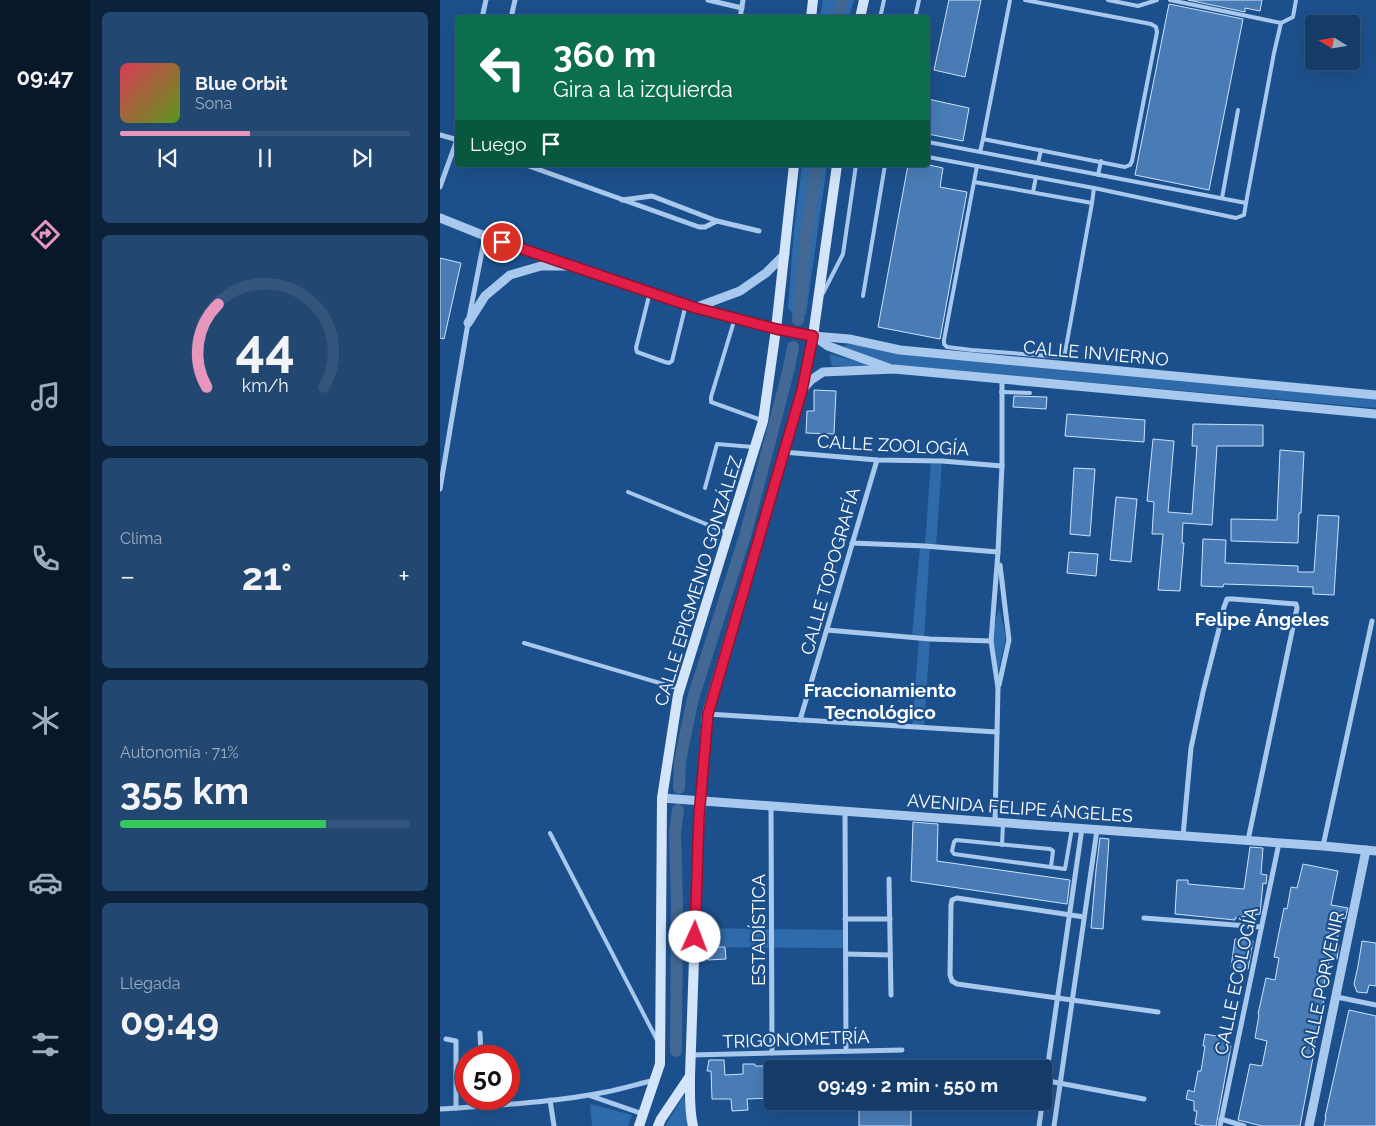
<!DOCTYPE html>
<html lang="es">
<head>
<meta charset="utf-8">
<style>
  body { margin:0; font-family:Raleway,sans-serif; background:#224771; color:#f1f3f6; height:100vh; display:flex; flex-direction:column; font-size:19px; white-space:nowrap }
  * { box-sizing:border-box; margin:0 }
  p { font-size:16px; color:#9dadc0 }
  .icon { flex:none; width:28px; height:28px; fill:none; stroke:currentColor; stroke-width:2; stroke-linecap:round; stroke-linejoin:round }
  .map { position:relative; flex:1; overflow:hidden }
  .side { display:flex; flex-direction:column; gap:12px; padding:12px; background:#0c213a; width:350px }
  .side>* { flex:none }
  .guide { position:absolute; left:15px; top:15px; width:475px; height:152px; border-radius:5px; box-shadow:0 5px 20px #0002,0 0 0 1px #34567d; background:#0b6e4f; color:#fff; overflow:hidden }
  .needle { width:32px; rotate:281deg }
  .buttons { position:absolute; left:865px; top:15px; display:grid; gap:10px }
  .buttons a { display:grid; place-items:center; width:55px; height:55px; border-radius:5px; background:#153c69; box-shadow:0 5px 20px #0002,0 0 0 1px #34567d; font-size:25px }
  .speed { position:absolute; left:15px; top:1045px; display:flex; gap:10px; font-size:25px; font-weight:700; text-align:center }
  .speed>* { display:grid; place-content:center; width:65px; height:65px; border-radius:50%; background:#153c69; box-shadow:0 5px 20px #0002,0 0 0 1px #34567d; line-height:1 }
  .speed .limit { border:8px solid #d22; background:#fff; color:#111 }
  .pin { position:absolute; display:grid; place-items:center; width:42px; height:42px; color:#fff; margin:-21px; border:2px solid #fff; border-radius:50%; box-shadow:0 1px 5px #0007 }
  .me { position:absolute; width:55px; margin:-28px; rotate:2deg; stroke-linejoin:round; filter:drop-shadow(0 0 4px #0008) }
  .turn { display:flex; align-items:center; gap:18px; height:105px; padding:0 15px; font-size:22px }
  .turn .icon { width:65px; height:65px; stroke-width:2.5 }
  .turn b { display:block; font-size:35px; line-height:42px }
  .then { display:flex; align-items:center; height:48px; padding:0 15px; background:#0003; gap:10px; font-size:19px }
  .big { font-size:38px; font-weight:700; line-height:1.1 }
  .side .widget { flex:1; display:flex; flex-direction:column; justify-content:center; gap:8px; min-width:0; padding:0 18px; border-radius:8px; background:#224771 }
  .side .dial { align-items:center; gap:0 }
  .dial svg { height:130px; overflow:visible; fill:none; stroke:#34567d; stroke-width:7; stroke-linecap:round; text-anchor:middle }
  .dial text { fill:#f1f3f6; stroke:none }
  .song { display:flex; align-items:center; gap:15px }
  .cover { width:60px; height:60px; border-radius:8px; background:linear-gradient(135deg,hsl(350 70% 55%),hsl(90 70% 35%)) }
  .played { height:5px; border-radius:2px; background:linear-gradient(90deg,#e797bd 45%,#34567d 45%) }
  .keys { display:flex; justify-content:space-around; direction:ltr }
  .heat { display:flex; justify-content:space-between; align-items:center; font-size:28px; direction:ltr }
  .charge { height:8px; border-radius:4px; background:linear-gradient(90deg,#34c759 71%,#34567d 0) }
  .trip { position:absolute; left:324px; top:1060px; width:288px; height:50px; border-radius:5px; background:#153c69; box-shadow:0 5px 20px #0002,0 0 0 1px #34567d; font-weight:700; line-height:50px; text-align:center }
  main { display:flex; flex:1; min-height:0 }
  .dock { display:flex; flex-direction:column; width:90px; justify-content:space-around; align-items:center; background:#08182a; color:#9dadc0 }
  .dock .icon { width:35px; height:35px }
  .dock .selected { color:#e797bd }
  .dock b { font-size:22px; color:#f1f3f6 }
  .map>svg:first-child { display:block }
  .green { fill:#2f6aaa }
  .lines { fill:none; stroke-linecap:round; stroke-linejoin:round }
  .canal { stroke:#436893; stroke-width:12 }
  .building { fill:#497cb6; stroke:#cde2f9 }
  .service { stroke:#a8c9ed; stroke-width:4 }
  .minor { stroke:#a8c9ed; stroke-width:5 }
  .tertiary { stroke:#a8c9ed; stroke-width:9 }
  .secondary { stroke:#d4e5f9; stroke-width:10 }
  .route-casing { stroke:#92132f; stroke-width:12 }
  .route { stroke:#e11d48; stroke-width:9 }
  .labels { text-anchor:middle; dominant-baseline:central; stroke-width:4.5; stroke-linejoin:round; paint-order:stroke }
  .street-label { font-size:18px; fill:#fff; stroke:#1c508c }
  .neighbourhood-label { font-size:19px; font-weight:bold; fill:#fff; stroke:#1c508c }
</style>
</head>
<body>
<main>
<nav class="dock">
<b>09:47</b>
<svg class="icon selected" aria-label="directions" viewBox="0 0 24 24"><path d="M12 3l9 9-9 9-9-9zM9 14v-3h6M13 9l2 2-2 2"/></svg>
<svg class="icon" aria-label="music" viewBox="0 0 24 24"><path d="M9 18V5l10-2v13"/><circle cx="6" cy="18" r="3"/><circle cx="16" cy="16" r="3"/></svg>
<svg class="icon" aria-label="phone" viewBox="0 0 24 24"><path d="M5 4h4l2 5-3 2q2 4 5 5l2-3 5 2v4C11 20 4 13 5 4z"/></svg>
<svg class="icon" aria-label="climate" viewBox="0 0 24 24"><path d="M12 3v18M4 7l16 10M4 17L20 7"/></svg>
<svg class="icon" aria-label="car" viewBox="0 0 24 24"><path d="M5 17H2v-5l4-1 3-4h7l3 4 3 1v5h-3M9 17h6M6 11h13"/><circle cx="7" cy="17" r="2"/><circle cx="17" cy="17" r="2"/></svg>
<svg class="icon" aria-label="filters" viewBox="0 0 24 24"><path d="M4 7h16M4 17h16"/><circle cx="9" cy="7" r="2"/><circle cx="15" cy="17" r="2"/></svg>
</nav>
<section class="side">
<div class="widget">
<div class="song"><i class="cover"></i><div><b>Blue Orbit</b><p>Sona</p></div></div>
<div class="played"></div>
<div class="keys"><svg class="icon" aria-label="previous" viewBox="0 0 24 24"><path d="M18 5L8 12l10 7zM5 5v14"/></svg><svg class="icon" aria-label="pause" viewBox="0 0 24 24"><path d="M8 5v14M16 5v14"/></svg><svg class="icon" aria-label="next" viewBox="0 0 24 24"><path d="M6 5l10 7-10 7zM19 5v14"/></svg></div>
</div>
<div class="widget dial"><svg viewBox="0 0 100 80">
<path d="M14 69A42 42 0 1 1 86 69"/>
<path d="M14 69A42 42 0 0 1 21 18" stroke="#e797bd"/>
<text x="50" y="56" font-size="32" font-weight="700">44</text>
<text x="50" y="72" font-size="11">km/h</text>
</svg></div>
<div class="widget"><p>Clima</p>
<div class="heat"><a>−</a><b class="big">21°</b><a>+</a></div>
</div>
<div class="widget"><p>Autonomía · 71%</p><b class="big">355 km</b><div class="charge"></div></div>
<div class="widget"><p>Llegada</p><b class="big">09:49</b></div>
</section>
<div class="map">
<svg width="936" height="1126" viewBox="0 0 936 1126">
  <rect width="100%" height="100%" fill="#1c508c"/>
  <!-- green -->
  <g class="green">
    <path d="M 383,0 L 414,0 L 409,17 L 380,17 Z"/>
    <path d="M 362,165 L 387,165 L 366,314 L 353,314 L 348,308 L 354,231 Z"/>
    <path d="M 408,344 L 936,399 L 936,408 L 455,365 L 403,347 Z"/>
    <path d="M 389,354 L 445,368 L 392,366 Z"/>
    <path d="M 491,460 L 502,461 L 496,547 L 490,547 L 484,638 L 490,639 L 484,728 L 472,727 L 479,638 L 472,637 L 480,546 L 485,546 Z"/>
    <path d="M 559,608 L 566,638 L 558,672 L 551,641 Z"/>
    <path d="M 255,928 L 406,930 L 406,948 L 254,947 Z"/>
    <path d="M 244,1095 L 248,1126 L 225,1126 Z"/>
    <path d="M 150,1104 L 192,1115 L 188,1126 L 152,1126 Z"/>
  </g>
  <g class="lines">
    <!-- canal -->
    <g class="canal">
      <path d="M 399,18 L 402,0"/>
      <path d="M 358,320 L 366,235 L 377,165"/>
      <path d="M 239,788 L 240,761 L 253,698 L 305,536 L 349,368 L 353,347"/>
      <path d="M 236,1051 L 237,904 L 235,832 L 238,810"/>
    </g>
  </g>
  <!-- building -->
  <g class="building">
    <path d="M 509,0 L 541,0 L 525,77 L 494,70 Z"/>
    <path d="M 748,0 L 822,0 L 820,11 L 805,8 L 805,12 Z"/>
    <path d="M 729,4 L 803,19 L 769,190 L 695,175 Z"/>
    <path d="M 488,99 L 529,108 L 523,141 L 488,134 Z"/>
    <path d="M 468,165 L 489,165 L 503,168 L 500,187 L 527,192 L 500,339 L 438,327 Z"/>
    <path d="M 0,258 L 21,263 L 4,339 L 0,338 Z"/>
    <path d="M 374,390 L 396,391 L 394,434 L 366,433 L 367,411 L 374,411 Z"/>
    <path d="M 574,396 L 607,397 L 606,409 L 573,407 Z"/>
    <path d="M 627,414 L 705,420 L 704,442 L 625,436 Z"/>
    <path d="M 753,424 L 823,425 L 823,446 L 777,446 L 772,525 L 743,523 L 742,543 L 744,543 L 740,591 L 718,590 L 723,534 L 712,534 L 714,502 L 707,501 L 713,439 L 734,441 L 728,512 L 752,514 L 757,446 L 752,446 Z"/>
    <path d="M 840,450 L 864,452 L 861,513 L 859,513 L 858,543 L 791,541 L 791,519 L 837,520 Z"/>
    <path d="M 634,468 L 655,469 L 650,536 L 630,534 Z"/>
    <path d="M 676,497 L 697,499 L 691,562 L 670,560 Z"/>
    <path d="M 878,515 L 899,516 L 894,595 L 873,594 L 873,587 L 784,584 L 783,587 L 761,586 L 763,539 L 786,540 L 785,563 L 858,566 L 858,572 L 874,572 Z"/>
    <path d="M 629,552 L 658,554 L 656,576 L 627,573 Z"/>
    <path d="M 473,822 L 498,824 L 497,861 L 630,880 L 627,904 L 471,881 Z"/>
    <path d="M 660,838 L 669,839 L 663,929 L 651,928 L 656,870 Z"/>
    <path d="M 810,847 L 823,848 L 821,874 L 827,875 L 826,884 L 823,883 L 820,914 L 795,918 L 795,920 L 735,914 L 737,880 L 748,880 L 748,884 L 804,889 Z"/>
    <path d="M 863,864 L 898,871 L 891,905 L 908,908 L 905,919 L 902,918 L 896,944 L 899,945 L 897,959 L 890,958 L 887,971 L 881,998 L 884,999 L 878,1025 L 877,1025 L 874,1047 L 875,1047 L 860,1126 L 822,1126 L 798,1120 L 810,1064 L 822,1066 L 827,1041 L 815,1038 L 819,1015 L 818,1014 L 826,978 L 835,980 L 839,958 L 834,957 L 844,908 L 847,909 L 851,887 L 857,888 Z"/>
    <path d="M 795,939 L 813,941 L 808,969 L 791,967 Z"/>
    <path d="M 922,941 L 936,943 L 936,986 L 929,985 L 927,993 L 917,992 L 914,984 L 918,966 Z"/>
    <path d="M 268,947 L 285,947 L 286,959 L 268,960 Z"/>
    <path d="M 909,1010 L 936,1016 L 936,1126 L 884,1126 L 886,1117 L 885,1117 Z"/>
    <path d="M 765,1034 L 788,1038 L 787,1043 L 791,1046 L 776,1126 L 764,1126 L 755,1124 L 757,1111 L 754,1111 L 754,1101 L 746,1099 L 748,1090 L 754,1092 L 758,1071 L 761,1071 L 765,1046 L 763,1046 Z"/>
    <path d="M 269,1060 L 284,1060 L 285,1075 L 303,1074 L 303,1064 L 315,1064 L 315,1066 L 332,1066 L 332,1098 L 307,1099 L 308,1110 L 292,1111 L 291,1099 L 272,1099 L 271,1071 L 267,1071 Z"/>
    <rect x="419" y="1101" width="52" height="25"/>
  </g>
  <g class="lines">
    <!-- service -->
    <g class="service">
      <path d="M 570,0 L 543,139 L 685,167 L 690,165 L 692,161 L 717,32 L 716,27 L 711,24 L 585,0"/>
      <path d="M 668,0 L 698,6 L 717,0"/>
      <path d="M 440,18 L 444,0"/>
      <path d="M 475,18 L 479,0"/>
      <path d="M 841,23 L 853,17 L 856,0"/>
      <path d="M 488,142 L 806,203"/>
      <path d="M 540,152 L 543,139"/>
      <path d="M 488,157 L 654,188 L 796,218 L 804,215 L 806,203 L 834,53 L 841,23 L 730,0"/>
      <path d="M 598,163 L 601,150"/>
      <path d="M 658,175 L 661,161"/>
      <path d="M 534,182 L 652,203 L 625,353 L 622,357 L 532,350 L 507,347 L 504,344 L 504,340 L 537,166"/>
      <path d="M 593,192 L 596,177"/>
      <path d="M 782,198 L 798,110"/>
      <path d="M 652,203 L 654,188"/>
      <path d="M 210,292 L 196,348 L 197,352 L 225,362 L 229,363 L 232,361 L 246,304"/>
      <path d="M 383,293 L 403,254 L 416,165"/>
      <path d="M 423,296 L 445,165"/>
      <path d="M 295,318 L 271,397 L 271,402 L 321,420"/>
      <path d="M 561,392 L 590,393"/>
      <path d="M 265,488 L 277,444 L 313,447"/>
      <path d="M 188,492 L 288,533"/>
      <path d="M 84,643 L 240,689"/>
      <path d="M 110,833 L 217,1040"/>
      <path d="M 562,845 L 563,823"/>
      <path d="M 611,867 L 613,851 L 610,849 L 516,840 L 514,842 L 512,851 L 514,854 L 625,869 L 632,828"/>
    </g>
    <!-- minor -->
    <g class="minor">
      <path d="M 268,0 L 302,8"/>
      <path d="M 42,18 L 46,0"/>
      <path d="M 71,18 L 75,0"/>
      <path d="M 300,18 L 303,0"/>
      <path d="M 0,135 L 18,140"/>
      <path d="M 86,165 L 259,227 L 265,227 L 277,221"/>
      <path d="M 0,187 L 18,137"/>
      <path d="M 182,200 L 212,196 L 277,221 L 319,231"/>
      <path d="M 343,452 L 437,460 L 502,461 L 562,466"/>
      <path d="M 0,489 L 28,323 L 45,236"/>
      <path d="M 412,543 L 485,546 L 558,552"/>
      <path d="M 387,630 L 490,639 L 551,641"/>
      <path d="M 559,685 L 569,640 L 560,565"/>
      <path d="M 267,714 L 557,732"/>
      <path d="M 360,720 L 437,460"/>
      <path d="M 331,806 L 332,1053"/>
      <path d="M 405,811 L 406,1051"/>
      <path d="M 555,822 L 558,688 L 551,641 L 558,552 L 562,466 L 562,380"/>
      <path d="M 743,836 L 751,748 L 763,692 L 779,629 L 784,607 L 787,599 L 793,599 L 856,604 L 857,608 L 808,840"/>
      <path d="M 883,846 L 932,621"/>
      <path d="M 449,879 L 451,995"/>
      <path d="M 644,917 L 517,898 L 512,900 L 511,905 L 510,975 L 512,981 L 517,984 L 718,1012"/>
      <path d="M 704,918 L 821,927"/>
      <path d="M 405,919 L 450,919"/>
      <path d="M 406,954 L 450,955"/>
      <path d="M 897,997 L 936,1005"/>
      <path d="M 40,1033 L 41,1056"/>
      <path d="M 6,1039 L 16,1041 L 16,1108"/>
      <path d="M 251,1055 L 462,1050"/>
      <path d="M 507,1065 L 528,1069"/>
      <path d="M 603,1080 L 704,1099"/>
      <path d="M 151,1096 L 203,1114"/>
      <path d="M 110,1100 L 114,1126"/>
      <path d="M 0,1109 C 55,1105 111,1103 166,1092 C 182,1089 198,1084 215,1080"/>
      <path d="M 781,1119 L 804,1126"/>
      <path d="M 599,1126 L 642,828"/>
      <path d="M 614,1126 L 657,830"/>
      <path d="M 780,1126 L 839,843"/>
    </g>
    <!-- tertiary -->
    <g class="tertiary">
      <path d="M 0,218 L 45,236 L 256,308 L 336,329 L 373,336 L 409,339 L 460,350 L 936,395"/>
      <path d="M 257,307 L 300,291 L 326,273 L 345,254"/>
      <path d="M 28,323 L 45,296 L 70,275 L 101,266 L 126,266"/>
      <path d="M 374,336 L 388,346 L 449,368"/>
      <path d="M 362,390 L 371,380 L 383,372 L 454,369 L 936,414"/>
      <path d="M 222,798 L 883,846 L 936,851"/>
      <path d="M 869,1126 L 926,850"/>
    </g>
    <!-- secondary -->
    <g class="secondary">
      <path d="M 371,18 L 373,0"/>
      <path d="M 420,18 L 424,0"/>
      <path d="M 199,1126 L 220,1064 L 222,798 L 238,695 L 323,421 L 336,329 L 354,165"/>
      <path d="M 218,1126 L 221,1119 L 250,1076"/>
      <path d="M 253,1126 C 249,1110 250,1093 250,1076 L 258,842 L 267,714 L 362,390 L 373,336 L 397,165"/>
    </g>
  </g>
  <g class="lines">
    <!-- route casing -->
    <g class="route-casing">
      <path id="route" d="M 62,242 L 256,308 L 336,329 L 373,336 L 362,390 L 268,714 L 259,816 L 255,937"/>
    </g>
    <!-- route -->
    <use href="#route" class="route"/>
  </g>
  <g class="labels">
    <!-- street labels -->
    <g class="street-label">
      <text transform="translate(656 353) rotate(5)">CALLE INVIERNO</text>
      <text transform="translate(453 445) rotate(3)">CALLE ZOOLOGÍA</text>
      <text transform="translate(390 571) rotate(-74)">CALLE TOPOGRAFÍA</text>
      <text transform="translate(258 581) rotate(-73)">CALLE EPIGMENIO GONZÁLEZ</text>
      <text transform="translate(580 808) rotate(4)">AVENIDA FELIPE ÁNGELES</text>
      <text transform="translate(318 930) rotate(-90)">ESTADÍSTICA</text>
      <text transform="translate(796 981) rotate(-78)">CALLE ECOLOGÍA</text>
      <text transform="translate(882 985) rotate(-78)">CALLE PORVENIR</text>
      <text transform="translate(356 1039) rotate(-2)">TRIGONOMETRÍA</text>
    </g>
    <!-- neighbourhood labels -->
    <g class="neighbourhood-label">
      <text x="822" y="619">Felipe Ángeles</text>
      <text x="440" y="690">Fraccionamiento<tspan x="440" dy="22">Tecnológico</tspan></text>
    </g>
  </g>
</svg>
<div class="buttons">
<a><svg class="needle" viewBox="-14 -14 28 28"><path d="M0-13l5 13h-10z" fill="#e53935"/><path d="M0 13l5-13h-10z" fill="#9dadc0"/></svg></a>
</div>
<div class="speed"><div class="limit">50</div></div>
<div class="pin" style="left:62px;top:242px;background:#d93025"><svg class="icon" aria-label="arrive" viewBox="0 0 24 24"><path d="M6 21V4h12l-3 4 3 4H6"/></svg></div>
<svg class="me" style="left:255px;top:937px" viewBox="-20 -20 40 40"><circle r="19" fill="#fff"/><path d="M0-13L10 11 0 6-10 11z" fill="#e11d48"/></svg>
<div class="trip">09:49 · 2 min · 550 m</div>
<div class="guide">
<div class="turn"><svg class="icon" aria-label="left" viewBox="0 0 24 24"><path d="M17 20v-9H6M10 6l-5 5 5 5"/></svg><div><b>360 m</b>Gira a la izquierda</div></div>
<div class="then">Luego<svg class="icon" aria-label="arrive" viewBox="0 0 24 24"><path d="M6 21V4h12l-3 4 3 4H6"/></svg></div>
</div>
</div>
</main>
</body>
</html>
